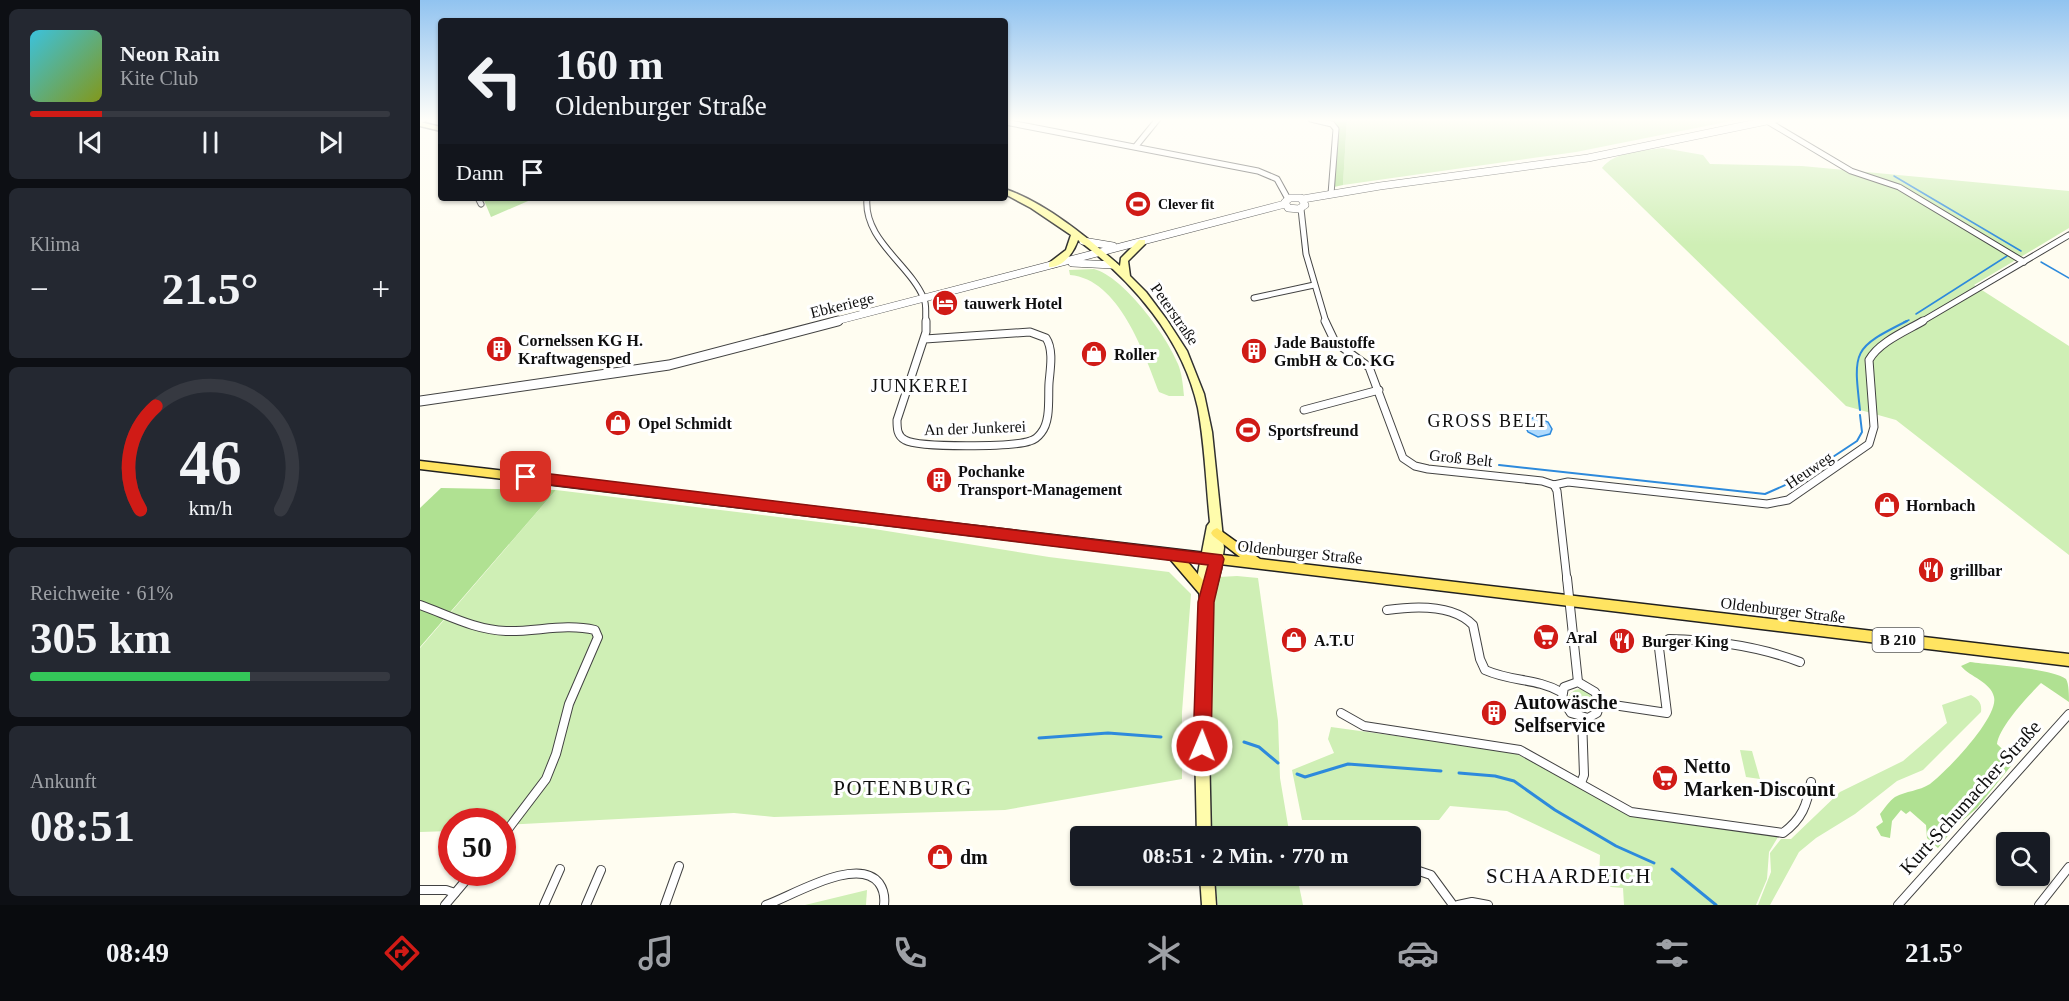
<!DOCTYPE html>
<html lang="de">
<head>
<meta charset="utf-8">
<style>
  body { margin:0; font-family:"Times New Roman",serif; background:#242831; color:#f1f3f6; height:100vh; display:flex; flex-direction:column; font-size:22px; white-space:nowrap }
  * { box-sizing:border-box; margin:0 }
  p { font-size:20px; color:#9ea1a6 }
  .icon { flex:none; width:33px; height:33px; fill:none; stroke:currentColor; stroke-width:2; stroke-linecap:round; stroke-linejoin:round }
  .map { position:relative; flex:1; overflow:hidden }
  .side { display:flex; flex-direction:column; gap:9px; padding:9px; background:#0d0f14; width:420px }
  .side>* { flex:none }
  .hud { position:absolute; left:18px; top:18px; width:570px; height:183px; border-radius:6px; box-shadow:0 2px 4px #0004; background:#171b24; color:#f1f3f6; overflow:hidden }
  .fabs { position:absolute; left:1576px; top:832px; display:grid; gap:12px }
  .fabs a { display:grid; place-items:center; width:54px; height:54px; border-radius:6px; background:#171b24; box-shadow:0 2px 4px #0004; font-size:30px }
  .speed { position:absolute; left:18px; top:808px; display:flex; gap:12px; font-size:30px; font-weight:700; text-align:center }
  .speed>* { display:grid; place-content:center; width:78px; height:78px; border-radius:50%; background:#171b24; box-shadow:0 2px 4px #0004; line-height:1 }
  .speed .limit { border:9px solid #d22; background:#fff; color:#111 }
  .pin { position:absolute; display:grid; place-items:center; width:51px; height:51px; color:#fff; margin:-26px; border-radius:12px; box-shadow:0 3px 9px #0006 }
  .me { position:absolute; width:66px; margin:-33px; rotate:1deg; stroke-linejoin:round; filter:drop-shadow(0 0 4px #0008) }
  .turn { display:flex; align-items:center; gap:21px; height:126px; padding:0 18px; font-size:27px }
  .turn .icon { width:78px; height:78px; stroke-width:2.5 }
  .turn b { display:block; font-size:42px; line-height:51px }
  .then { display:flex; align-items:center; height:57px; padding:0 18px; background:#0003; gap:12px; font-size:22px }
  .big { font-size:45px; font-weight:800; line-height:1.1 }
  .side .tile { flex:1; display:flex; flex-direction:column; justify-content:center; gap:9px; min-width:0; padding:0 21px; border-radius:9px; background:#242831 }
  .side .dial { align-items:center; gap:0 }
  .dial svg { height:156px; overflow:visible; fill:none; stroke:#363941; stroke-width:7; stroke-linecap:round; text-anchor:middle }
  .dial text { fill:#f1f3f6; stroke:none }
  .song { display:flex; align-items:center; gap:18px }
  .cover { width:72px; height:72px; border-radius:9px; background:linear-gradient(135deg,hsl(190 70% 55%),hsl(70 70% 35%)) }
  .played { height:6px; border-radius:3px; background:linear-gradient(90deg,#d01b16 20%,#363941 20%) }
  .keys { display:flex; justify-content:space-around; direction:ltr }
  .heat { display:flex; justify-content:space-between; align-items:center; font-size:33px; direction:ltr }
  .charge { height:9px; border-radius:4px; background:linear-gradient(90deg,#34c759 61%,#363941 0) }
  .trip { position:absolute; left:650px; top:826px; width:351px; height:60px; border-radius:6px; background:#171b24; box-shadow:0 2px 4px #0004; font-weight:800; line-height:60px; text-align:center }
  .tab-bar { display:flex; height:96px; justify-content:space-around; align-items:center; background:#090b0e; color:#9ea1a6 }
  .tab-bar .icon { width:42px; height:42px }
  .tab-bar .active { color:#d01b16 }
  .tab-bar b { font-size:27px; color:#f1f3f6 }
  main { display:flex; flex:1; min-height:0 }
  .map>svg:first-child { display:block }
  .green { fill:#cfefb5 }
  .forest { fill:#b0e192 }
  .water { fill:#afdafd; stroke:#2d8adc; stroke-width:1.5 }
  .lines { fill:none; stroke-linecap:round; stroke-linejoin:round }
  .stream-far2 { stroke:#2d8adc; stroke-width:1.5 }
  .stream-far1 { stroke:#2d8adc; stroke-width:2 }
  .stream { stroke:#2d8adc; stroke-width:3 }
  .minor-far2-casing { stroke:#424242; stroke-width:7 }
  .minor-far1-casing { stroke:#424242; stroke-width:9 }
  .minor-casing { stroke:#424242; stroke-width:10 }
  .tertiary-far1-casing { stroke:#424242; stroke-width:8 }
  .tertiary-casing { stroke:#424242; stroke-width:11 }
  .secondary-casing { stroke:#313131; stroke-width:3 }
  .primary-casing { stroke:#202020; stroke-width:3 }
  .minor-far2 { stroke:#fff; stroke-width:5 }
  .minor-far1 { stroke:#fff; stroke-width:7 }
  .minor { stroke:#fff; stroke-width:8 }
  .tertiary-far1 { stroke:#fff; stroke-width:7 }
  .tertiary { stroke:#fff; stroke-width:9 }
  .secondary { fill:#fffcac; fill-rule:evenodd }
  .primary { fill:#ffe461; fill-rule:evenodd }
  .route { fill:#d01b16; stroke:#87120e; stroke-width:1.5 }
  .labels { text-anchor:middle; dominant-baseline:central; stroke-width:6; stroke-linejoin:round; paint-order:stroke }
  .far-poi-label { font-size:14px; font-weight:bold; fill:#0f0f0f; stroke:#fff; text-anchor:start }
  .shield { fill:#fff; stroke:#575757; stroke-width:1.5 }
  .shield-label { font-size:15px; font-weight:bold; fill:#0f0f0f }
  .poi-label { font-size:16px; font-weight:bold; fill:#0f0f0f; stroke:#fff; text-anchor:start }
  .street-label { font-size:16px; fill:#0f0f0f; stroke:#fff }
  .neighbourhood-label { font-size:18px; letter-spacing:1.5px; fill:#0f0f0f; stroke:#fff }
  .near-poi-label { font-size:20px; font-weight:bold; fill:#0f0f0f; stroke:#fff; text-anchor:start }
  .near-street-label { font-size:20px; fill:#0f0f0f; stroke:#fff }
  .near-neighbourhood-label { font-size:21px; letter-spacing:1.5px; fill:#0f0f0f; stroke:#fff }
</style>
</head>
<body>
<main>
<section class="side">
<div class="tile">
<div class="song"><i class="cover"></i><div><b>Neon Rain</b><p>Kite Club</p></div></div>
<div class="played"></div>
<div class="keys"><svg class="icon" aria-label="previous" viewBox="0 0 24 24"><path d="M18 5L8 12l10 7zM5 5v14"/></svg><svg class="icon" aria-label="pause" viewBox="0 0 24 24"><path d="M8 5v14M16 5v14"/></svg><svg class="icon" aria-label="next" viewBox="0 0 24 24"><path d="M6 5l10 7-10 7zM19 5v14"/></svg></div>
</div>
<div class="tile"><p>Klima</p>
<div class="heat"><a>−</a><b class="big">21.5°</b><a>+</a></div>
</div>
<div class="tile dial"><svg viewBox="0 0 100 80">
<path d="M14 69A42 42 0 1 1 86 69"/>
<path d="M14 69A42 42 0 0 1 22 16" stroke="#d01b16"/>
<text x="50" y="56" font-size="32" font-weight="700">46</text>
<text x="50" y="72" font-size="11">km/h</text>
</svg></div>
<div class="tile"><p>Reichweite · 61%</p><b class="big">305 km</b><div class="charge"></div></div>
<div class="tile"><p>Ankunft</p><b class="big">08:51</b></div>
</section>
<div class="map">
<svg width="1649" height="905" viewBox="0 0 1649 905">
  <rect width="100%" height="100%" fill="#fffdf1"/>
  <!-- green -->
  <g class="green">
    <path d="M 927,119 L 1321,119 L 1156,152 L 923,185 Z"/>
    <path d="M 1243,148 L 1283,155 L 1290,164 L 1382,166 L 1649,191 L 1649,228 L 1554,285 L 1649,346 L 1649,555 L 1476,420 L 1426,406 L 1182,168 C 1195,151 1223,151 1243,148 Z"/>
    <path d="M 674,269 C 704,277 747,336 758,364 C 762,374 763,385 764,396 L 749,396 L 739,392 C 724,353 699,279 650,275 L 649,270 Z"/>
    <path d="M 136,490 L 448,528 L 629,557 L 749,572 L 771,594 L 762,712 L 762,779 L 585,810 L 354,817 L 314,813 L 83,825 L 82,822 L 32,822 L 31,831 L 0,832 L 0,648 Z"/>
    <path d="M 817,576 L 838,578 L 858,721 L 860,778 L 870,837 L 791,837 C 787,790 788,744 789,697 C 790,658 789,615 799,577 Z"/>
    <circle cx="1160" cy="701" r="12"/>
    <path d="M 1551,695 C 1559,700 1562,703 1561,712 L 1503,770 L 1477,781 L 1435,814 L 1396,838 L 1379,852 L 1350,905 L 1338,905 L 1351,872 L 1350,853 L 1361,839 L 1371,839 L 1420,792 L 1483,761 L 1527,723 L 1522,705 Z"/>
    <path d="M 911,727 L 1093,752 L 1212,814 L 1358,837 L 1349,852 L 1347,879 L 1336,905 L 1204,905 L 1203,888 L 1191,887 L 1179,879 L 1180,855 L 1087,811 L 1030,806 L 1019,820 L 882,820 L 872,770 L 914,753 L 908,739 Z"/>
    <path d="M 1320,750 L 1332,751 L 1340,779 L 1326,777 Z"/>
    <path d="M 794,876 L 877,876 L 883,905 L 798,905 Z"/>
    <path d="M 447,890 L 446,905 L 385,905 Z"/>
  </g>
  <!-- forest -->
  <g class="forest">
    <path d="M 895,119 L 927,119 L 923,185 L 914,187 L 919,128 L 913,123 Z"/>
    <path d="M 63,198 L 115,198 L 71,217 Z"/>
    <path d="M 21,488 L 136,490 L 0,647 L 0,508 Z"/>
    <path d="M 1550,662 C 1570,665 1632,668 1646,679 C 1649,684 1649,696 1649,702 L 1621,683 C 1608,696 1579,727 1577,744 L 1595,761 L 1557,808 L 1535,827 L 1518,848 L 1507,838 L 1506,825 L 1490,811 L 1486,814 L 1481,810 L 1472,821 L 1470,838 L 1461,836 L 1456,827 L 1463,822 L 1460,814 C 1464,809 1470,800 1475,797 C 1486,791 1499,791 1510,784 C 1526,772 1579,717 1574,697 C 1571,682 1550,677 1541,666 Z"/>
  </g>
  <!-- water -->
  <path class="water" d="M 1114,417 L 1128,422 L 1132,429 L 1130,434 L 1118,437 L 1108,432 L 1105,426 L 1106,422 Z"/>
  <g class="lines">
    <!-- stream-far2 -->
    <g class="stream-far2">
      <path d="M 1474,176 L 1601,251"/>
      <path d="M 1621,262 L 1649,278"/>
      <path d="M 1496,314 L 1587,256"/>
      <path d="M 1484,322 L 1489,320"/>
    </g>
    <!-- stream-far1 -->
    <g class="stream-far1">
      <path d="M 1440,410 C 1433,350 1433,348 1487,321"/>
      <path d="M 1079,465 L 1345,494 L 1381,478 L 1437,441 L 1442,432 L 1440,415"/>
    </g>
    <!-- stream -->
    <g class="stream">
      <path d="M 619,738 L 688,733 L 741,737"/>
      <path d="M 824,742 L 839,747 L 858,763"/>
      <path d="M 1039,773 L 1075,776 L 1094,781 L 1135,810 L 1196,846 L 1234,863"/>
      <path d="M 877,774 L 885,777 L 928,764 L 1021,771"/>
      <path d="M 1252,869 L 1296,905"/>
    </g>
    <!-- minor-far2 casing -->
    <g class="minor-far2-casing">
      <g id="minor-far2">
        <path d="M 891,119 L 912,124 L 916,129 L 911,194"/>
        <path d="M 0,121 L 4,119"/>
        <path d="M 1347,121 L 1431,171 L 1479,187 L 1604,262"/>
        <path d="M 585,122 L 838,171 L 857,179 L 868,199"/>
        <path d="M 716,146 L 738,119"/>
        <path d="M 58,198 L 61,204"/>
        <path d="M 447,198 C 443,240 490,264 504,299 C 507,305 505,315 506,322"/>
        <path d="M 881,209 L 886,254 L 906,322"/>
        <path d="M 834,298 L 894,285"/>
        <path d="M 1501,322 L 1649,235"/>
      </g>
    </g>
    <!-- minor-far1 casing -->
    <g class="minor-far1-casing">
      <g id="minor-far1">
        <path d="M 905,321 L 915,342 L 949,367 L 983,458 L 995,466 L 1008,469 L 1122,481 L 1134,485"/>
        <path d="M 505,339 L 610,332 L 626,338 C 634,350 630,370 629,383 C 628,398 631,421 621,433 C 618,437 614,440 610,441 C 593,447 499,448 485,440 C 477,436 477,428 477,420 L 506,332 L 506,321"/>
        <path d="M 884,410 L 959,390"/>
        <path d="M 1134,485 L 1148,482 L 1347,504 L 1368,500 L 1449,444 L 1454,427 L 1449,360 C 1459,342 1486,331 1503,321"/>
        <path d="M 1134,485 L 1137,491 L 1147,580"/>
      </g>
    </g>
    <!-- minor casing -->
    <g class="minor-casing">
      <g id="minor">
        <path d="M 1147,578 L 1158,682"/>
        <path d="M 0,605 C 28,615 55,630 86,631 C 116,632 145,623 175,630 L 178,637 L 149,704 L 136,754 L 126,779 L 82,837"/>
        <path d="M 967,610 C 994,606 1033,604 1053,625 L 1060,659 L 1065,670 C 1092,682 1116,678 1141,692"/>
        <path d="M 1158,682 L 1175,692 L 1180,703 L 1177,713 L 1168,718 L 1151,713 L 1142,699 L 1144,687 Z"/>
        <path d="M 1180,703 L 1247,713 L 1239,648 L 1249,639 C 1294,640 1338,646 1380,662"/>
        <path d="M 921,713 L 944,726 L 1100,750 L 1211,812 L 1363,833 C 1382,819 1387,805 1391,782"/>
        <path d="M 1161,783 L 1164,775 L 1162,718"/>
        <path d="M 990,868 L 1011,875 L 1033,905"/>
        <path d="M 0,890 L 26,890 L 35,893"/>
        <path d="M 25,905 L 52,873"/>
        <path d="M 124,905 L 140,869"/>
        <path d="M 166,905 L 181,870"/>
        <path d="M 245,905 L 259,866"/>
        <path d="M 346,905 C 372,896 438,855 459,883 C 464,890 465,897 464,905"/>
        <path d="M 1038,905 L 1052,902 L 1068,905"/>
        <path d="M 1478,905 L 1649,714"/>
        <path d="M 1619,905 L 1649,867"/>
      </g>
    </g>
    <!-- tertiary-far1 casing -->
    <g class="tertiary-far1-casing">
      <g id="tertiary-far1">
        <path d="M 870,198 L 881,198 L 885,205 L 879,209 L 868,208 L 865,202 Z"/>
        <path d="M 883,199 L 960,186 L 1168,158 L 1356,119"/>
        <path d="M 663,241 L 693,246"/>
        <path d="M 652,263 L 693,265"/>
        <path d="M 412,322 L 865,204"/>
      </g>
    </g>
    <!-- tertiary casing -->
    <g class="tertiary-casing">
      <path id="tertiary" d="M 0,401 L 249,365 L 418,321"/>
    </g>
    <!-- secondary casing -->
    <g class="secondary-casing">
      <g id="secondary">
        <path d="M 0,122 L 21,127 L 21,131 L 0,126 Z"/>
        <path d="M 585,189 C 626,203 668,238 700,266 L 701,258 L 719,240 L 725,240 L 725,244 L 708,261 L 710,276 L 726,292 L 747,320 L 767,351 L 784,394 L 792,432 L 804,548 L 801,569 L 792,602 L 789,746 L 791,837 L 777,837 L 775,746 L 780,602 L 778,573 L 787,526 L 790,522 C 786,484 785,446 778,408 C 763,339 713,281 658,240 C 654,252 643,268 629,267 L 629,263 L 646,250 L 651,235 L 611,208 L 585,194 Z"/>
        <path d="M 780,876 L 794,876 L 796,905 L 782,905 Z"/>
      </g>
    </g>
    <!-- primary casing -->
    <g class="primary-casing">
      <path id="primary" d="M 0,461 L 820,557 L 793,536 L 791,533 L 793,530 L 797,528 L 840,559 L 1649,654 L 1649,666 L 766,560 L 787,585 L 789,589 L 787,593 L 783,594 L 779,593 L 750,559 L 0,469 Z"/>
    </g>
    <!-- minor-far2 -->
    <use href="#minor-far2" class="minor-far2"/>
    <!-- minor-far1 -->
    <use href="#minor-far1" class="minor-far1"/>
    <!-- minor -->
    <use href="#minor" class="minor"/>
    <!-- tertiary-far1 -->
    <use href="#tertiary-far1" class="tertiary-far1"/>
    <!-- tertiary -->
    <use href="#tertiary" class="tertiary"/>
    <!-- secondary -->
    <use href="#secondary" class="secondary"/>
    <!-- primary -->
    <use href="#primary" class="primary"/>
  </g>
  <!-- sky -->
  <linearGradient id="sky" x2="0" y2="1"><stop stop-color="#91c3f0"/><stop offset="0.49" stop-color="#fffef9"/><stop offset="1" stop-color="#fffef9" stop-opacity="0"/></linearGradient>
  <rect width="1649" height="245" fill="url(#sky)"/>
  <!-- route -->
  <path class="route" d="M 106,471 L 802,555 L 804,559 L 794,602 L 791,746 L 788,752 L 782,755 L 776,752 L 773,746 L 778,602 L 788,565 L 106,482 L 99,477 Z"/>
  <!-- icons -->
  <defs>
    <g id="stadium-disc" transform="scale(1.35)"><circle r="9.5" fill="#d01b16" stroke="#fff"/><path d="M0-5a6.5 5 0 1 0 0 10a6.5 5 0 1 0 0-10ZM-3.5-1.8h7v3.6h-7Z" fill="#fff"/></g>
    <g id="hotel-disc" transform="scale(1.35)"><circle r="9.5" fill="#d01b16" stroke="#fff"/><path d="M-6-4.5h1.5V1H6V5H4.5V3h-9V5H-6ZM-4 0a1.8 1.8 0 1 1 3.6 0ZM.5 0V-2.5h3Q6-2.5 6 0Z" fill="#fff"/></g>
    <g id="building-disc" transform="scale(1.35)"><circle r="9.5" fill="#d01b16" stroke="#fff"/><path d="M-4-6H4V6H1V3H-1V6H-4ZM-2.5-4.3h1.7v1.8h-1.7ZM.8-4.3h1.7v1.8H.8ZM-2.5-1h1.7V.8h-1.7ZM.8-1h1.7V.8H.8Z" fill="#fff"/></g>
    <g id="shop-disc" transform="scale(1.35)"><circle r="9.5" fill="#d01b16" stroke="#fff"/><path d="M-5-2.5h2.3a2.7 3.5 0 0 1 5.4 0H5L5.5 6h-11ZM-1.5-2.5h3a1.5 2.3 0 0 0-3 0Z" fill="#fff"/></g>
    <g id="restaurant-disc" transform="scale(1.35)"><circle r="9.5" fill="#d01b16" stroke="#fff"/><path d="M-5-6h1v4h1v-4h1v4h1v-4h1v5L-1.5 .5V6h-2V.5L-5-1ZM5-6V6H3V1.5H1.5Q1.5-4 5-6Z" fill="#fff"/></g>
    <g id="supermarket-disc" transform="scale(1.35)"><circle r="9.5" fill="#d01b16" stroke="#fff"/><path d="M-6-5.5h2.5l.6 2H6L4.5 2H-2.5L-4.4-4H-6ZM-1.5 3.2a1.3 1.3 0 1 0 .1 0ZM3 3.2a1.3 1.3 0 1 0 .1 0Z" fill="#fff"/></g>
  </defs>
  <g fill-rule="evenodd">
    <use href="#stadium-disc" x="718" y="204"/>
    <use href="#hotel-disc" x="525" y="303"/>
    <use href="#building-disc" x="79" y="349"/>
    <use href="#building-disc" x="834" y="351"/>
    <use href="#shop-disc" x="674" y="354"/>
    <use href="#shop-disc" x="198" y="423"/>
    <use href="#stadium-disc" x="828" y="430"/>
    <use href="#building-disc" x="519" y="480"/>
    <use href="#shop-disc" x="1467" y="505"/>
    <use href="#restaurant-disc" x="1511" y="570"/>
    <use href="#supermarket-disc" x="1126" y="637"/>
    <use href="#shop-disc" x="874" y="640"/>
    <use href="#restaurant-disc" x="1202" y="641"/>
    <use href="#building-disc" x="1074" y="713"/>
    <use href="#supermarket-disc" x="1245" y="778"/>
    <use href="#shop-disc" x="520" y="857"/>
  </g>
  <g class="labels">
    <!-- far-poi labels -->
    <g class="far-poi-label">
      <text x="738" y="204">Clever fit</text>
    </g>
    <!-- shield labels -->
    <rect class="shield" x="1452.5" y="628" width="51" height="24" rx="4.5"/>
    <g class="shield-label">
      <text x="1478" y="640">B 210</text>
    </g>
    <!-- poi labels -->
    <g class="poi-label">
      <text x="544" y="303">tauwerk Hotel</text>
      <text x="98" y="340">Cornelssen KG H.<tspan x="98" dy="18">Kraftwagensped</tspan></text>
      <text x="854" y="342">Jade Baustoffe<tspan x="854" dy="18">GmbH &amp; Co. KG</tspan></text>
      <text x="694" y="354">Roller</text>
      <text x="218" y="423">Opel Schmidt</text>
      <text x="848" y="430">Sportsfreund</text>
      <text x="538" y="471">Pochanke<tspan x="538" dy="18">Transport-Management</tspan></text>
      <text x="1486" y="505">Hornbach</text>
      <text x="1530" y="570">grillbar</text>
      <text x="1146" y="637">Aral</text>
      <text x="894" y="640">A.T.U</text>
      <text x="1222" y="641">Burger King</text>
    </g>
    <!-- street labels -->
    <g class="street-label">
      <text transform="translate(422 305) rotate(-14)">Ebkeriege</text>
      <text transform="translate(755 314) rotate(55)">Peterstraße</text>
      <text transform="translate(555 428) rotate(-2)">An der Junkerei</text>
      <text transform="translate(1041 458) rotate(6)">Groß Belt</text>
      <text transform="translate(1389 470) rotate(-34)">Heuweg</text>
      <text transform="translate(880 552) rotate(6)">Oldenburger Straße</text>
      <text transform="translate(1363 610) rotate(7)">Oldenburger Straße</text>
    </g>
    <!-- neighbourhood labels -->
    <g class="neighbourhood-label">
      <text x="500" y="386">JUNKEREI</text>
      <text x="1068" y="421">GROSS BELT</text>
    </g>
    <!-- near-poi labels -->
    <g class="near-poi-label">
      <text x="1094" y="702">Autowäsche<tspan x="1094" dy="23">Selfservice</tspan></text>
      <text x="1264" y="766">Netto<tspan x="1264" dy="23">Marken-Discount</tspan></text>
      <text x="540" y="857">dm</text>
    </g>
    <!-- near-street labels -->
    <g class="near-street-label">
      <text transform="translate(1550 797) rotate(-48)">Kurt-Schumacher-Straße</text>
    </g>
    <!-- near-neighbourhood labels -->
    <g class="near-neighbourhood-label">
      <text x="483" y="788">POTENBURG</text>
      <text x="1149" y="876">SCHAARDEICH</text>
    </g>
  </g>
</svg>
<div class="fabs">
<a><svg class="icon" aria-label="search" viewBox="0 0 24 24"><circle cx="10" cy="10" r="6"/><path d="M15 15l6 6"/></svg></a>
</div>
<div class="speed"><div class="limit">50</div></div>
<div class="pin" style="left:106px;top:477px;background:#d93025"><svg class="icon" aria-label="arrive" viewBox="0 0 24 24"><path d="M6 21V4h12l-3 4 3 4H6"/></svg></div>
<svg class="me" style="left:782px;top:746px" viewBox="-20 -20 40 40"><circle r="17" fill="#d01b16" stroke="#fff" stroke-width="3"/><path d="M0-11L8 9 0 5-8 9z" fill="#fff"/></svg>
<div class="trip">08:51 · 2 Min. · 770 m</div>
<div class="hud">
<div class="turn"><svg class="icon" aria-label="left" viewBox="0 0 24 24"><path d="M17 20v-9H6M10 6l-5 5 5 5"/></svg><div><b>160 m</b>Oldenburger Straße</div></div>
<div class="then">Dann<svg class="icon" aria-label="arrive" viewBox="0 0 24 24"><path d="M6 21V4h12l-3 4 3 4H6"/></svg></div>
</div>
</div>
</main>
<nav class="tab-bar">
<b>08:49</b>
<svg class="icon active" aria-label="directions" viewBox="0 0 24 24"><path d="M12 3l9 9-9 9-9-9zM9 14v-3h6M13 9l2 2-2 2"/></svg>
<svg class="icon" aria-label="music" viewBox="0 0 24 24"><path d="M9 18V5l10-2v13"/><circle cx="6" cy="18" r="3"/><circle cx="16" cy="16" r="3"/></svg>
<svg class="icon" aria-label="phone" viewBox="0 0 24 24"><path d="M5 4h4l2 5-3 2q2 4 5 5l2-3 5 2v4C11 20 4 13 5 4z"/></svg>
<svg class="icon" aria-label="climate" viewBox="0 0 24 24"><path d="M12 3v18M4 7l16 10M4 17L20 7"/></svg>
<svg class="icon" aria-label="car" viewBox="0 0 24 24"><path d="M5 17H2v-5l4-1 3-4h7l3 4 3 1v5h-3M9 17h6M6 11h13"/><circle cx="7" cy="17" r="2"/><circle cx="17" cy="17" r="2"/></svg>
<svg class="icon" aria-label="filters" viewBox="0 0 24 24"><path d="M4 7h16M4 17h16"/><circle cx="9" cy="7" r="2"/><circle cx="15" cy="17" r="2"/></svg>
<b>21.5°</b>
</nav>
</body>
</html>
